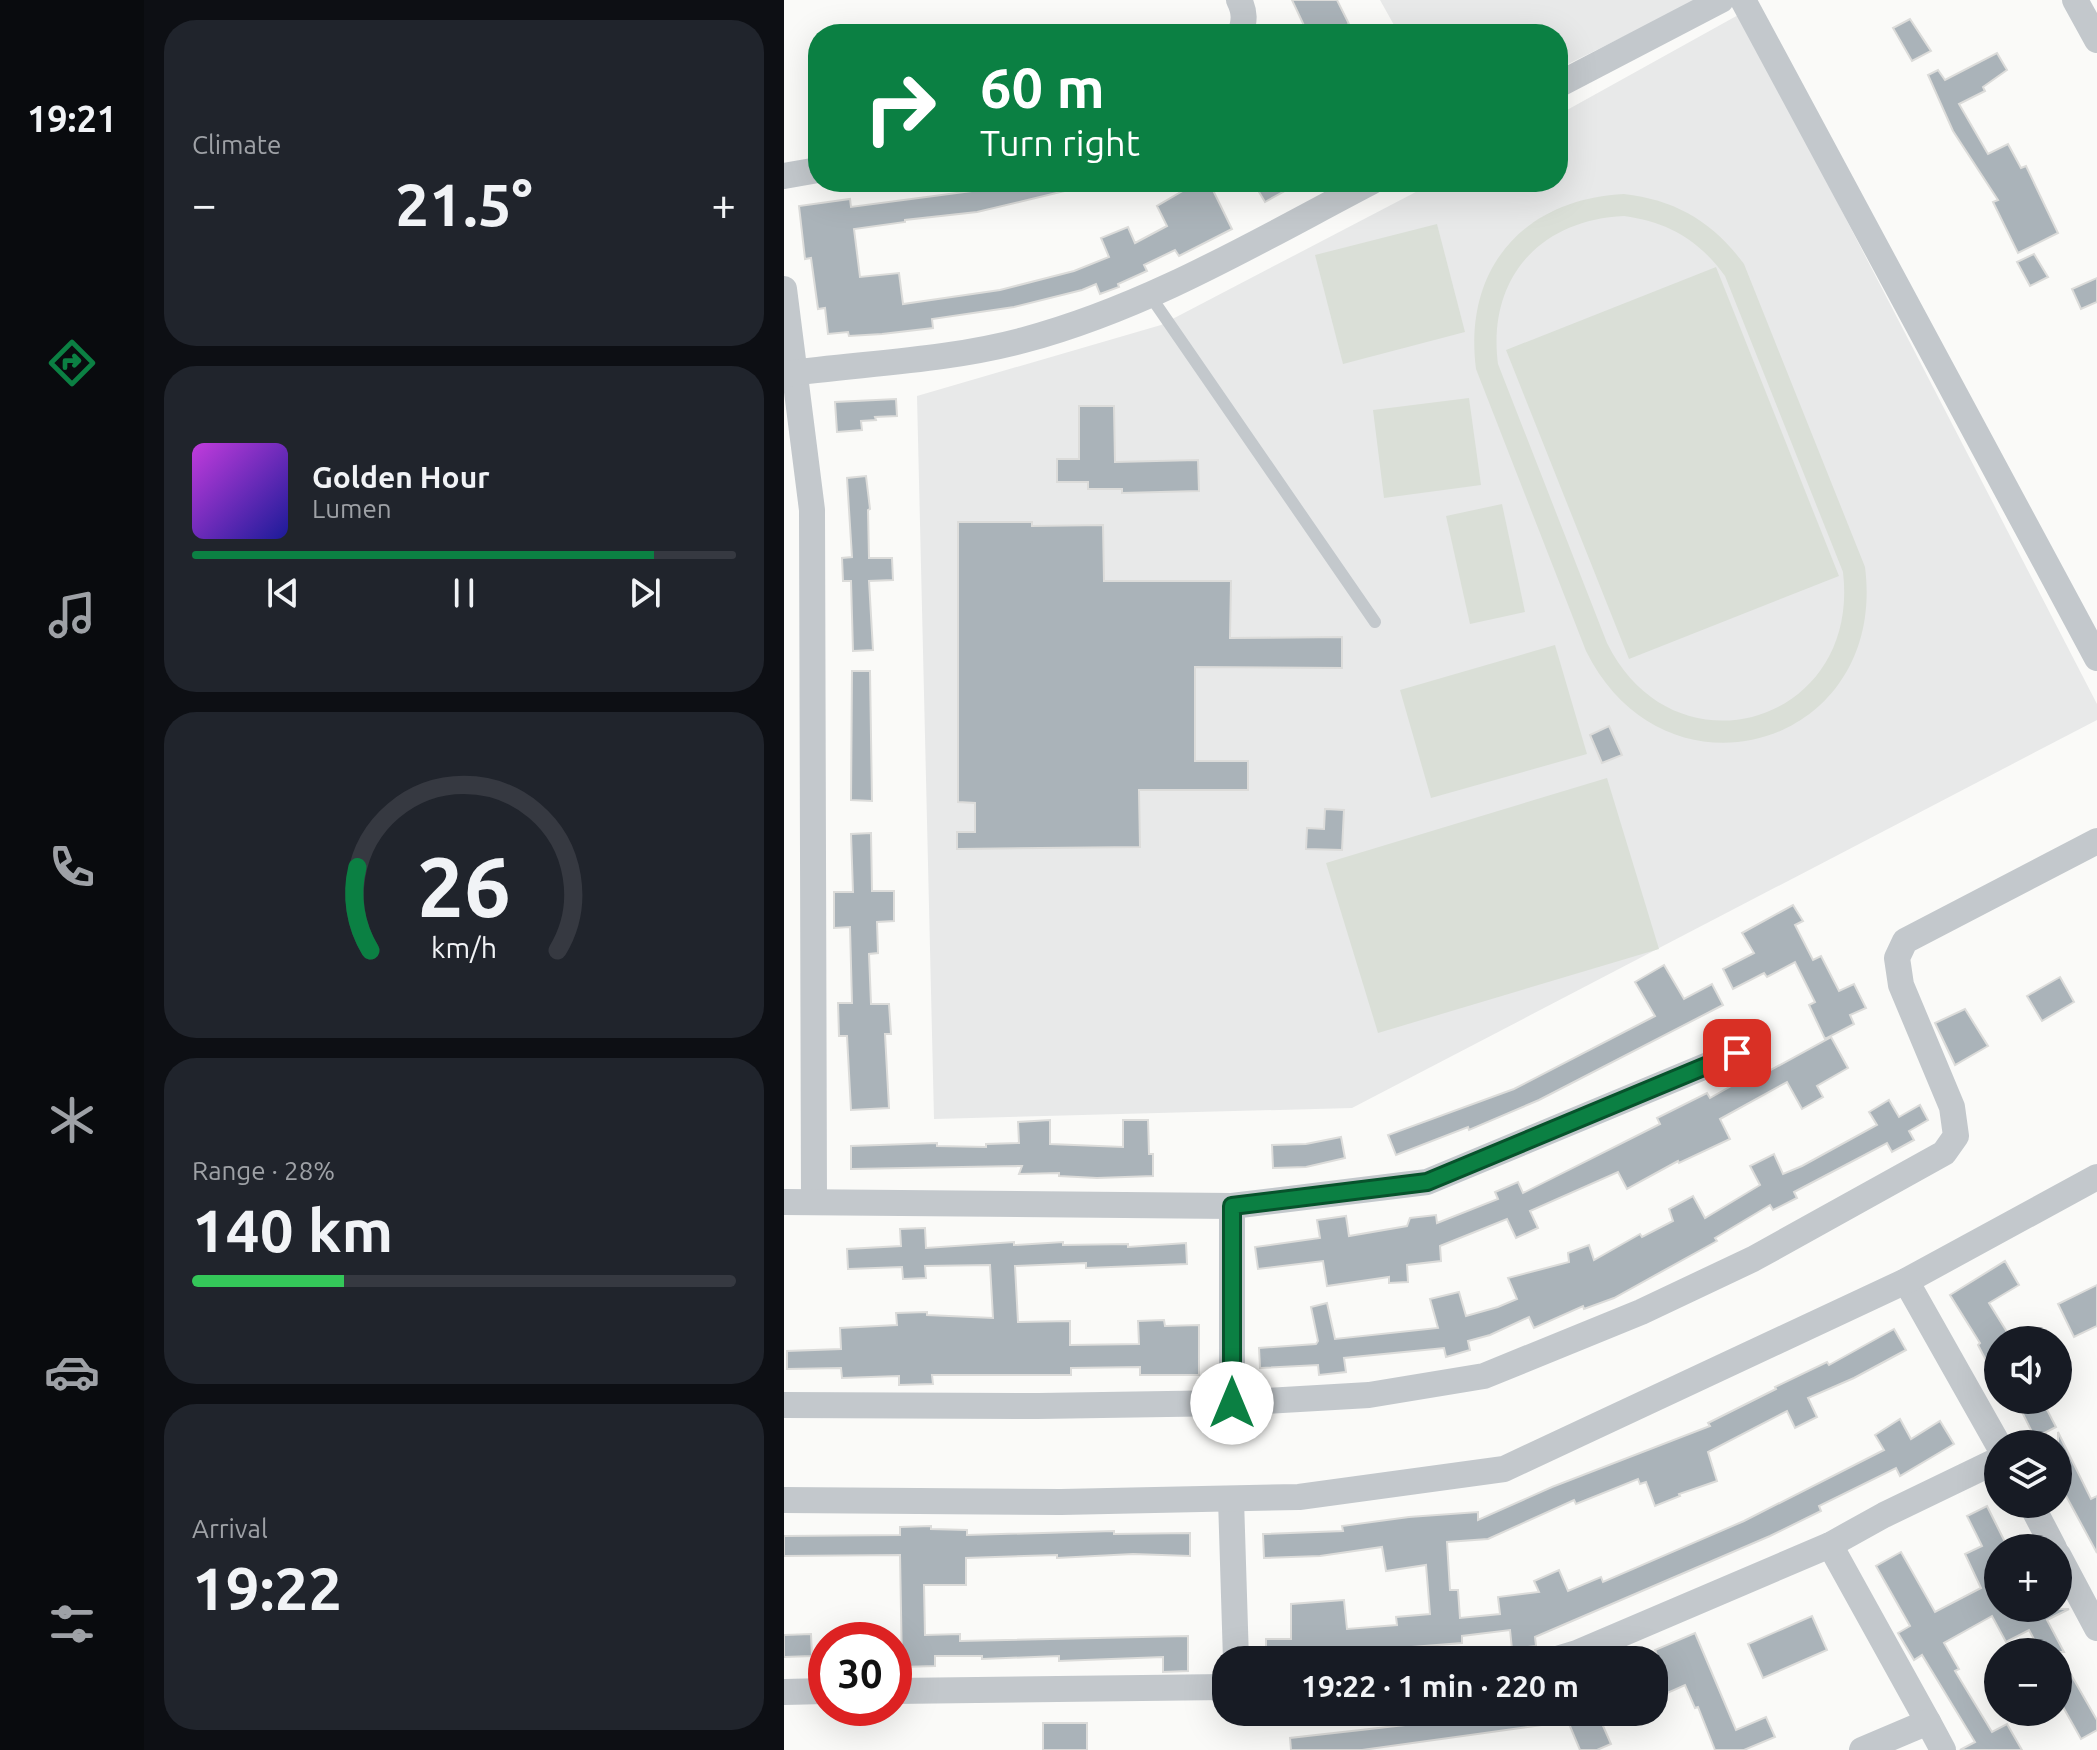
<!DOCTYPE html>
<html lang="en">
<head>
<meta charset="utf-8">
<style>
  body { margin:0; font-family:Ubuntu,sans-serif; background:#20242c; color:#f1f3f6; height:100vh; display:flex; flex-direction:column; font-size:30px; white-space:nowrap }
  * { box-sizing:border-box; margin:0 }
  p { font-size:26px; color:#9ea1a6 }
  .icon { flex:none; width:44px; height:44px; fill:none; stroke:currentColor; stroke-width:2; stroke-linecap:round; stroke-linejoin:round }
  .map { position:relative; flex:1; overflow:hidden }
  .sheet { display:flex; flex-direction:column; gap:20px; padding:20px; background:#0d0f14; width:640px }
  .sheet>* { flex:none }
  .hud { position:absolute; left:24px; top:24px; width:760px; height:168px; border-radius:32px; box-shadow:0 8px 32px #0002; background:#0b8043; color:#fff; overflow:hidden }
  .tools { position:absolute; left:1200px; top:1326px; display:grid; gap:16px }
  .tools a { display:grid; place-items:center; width:88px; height:88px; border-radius:50%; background:#171b24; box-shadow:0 8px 32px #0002; font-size:40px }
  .speed { position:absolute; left:24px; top:1622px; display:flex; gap:16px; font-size:40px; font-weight:700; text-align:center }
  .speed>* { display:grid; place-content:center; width:104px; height:104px; border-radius:50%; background:#171b24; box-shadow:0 8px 32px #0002; line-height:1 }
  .speed .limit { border:12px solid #d22; background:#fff; color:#111 }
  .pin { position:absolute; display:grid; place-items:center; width:68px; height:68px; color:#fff; margin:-34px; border-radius:16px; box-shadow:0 4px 12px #0006 }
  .me { position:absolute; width:88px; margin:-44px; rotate:0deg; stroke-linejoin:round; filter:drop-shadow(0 0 6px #0008) }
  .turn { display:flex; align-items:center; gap:28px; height:168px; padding:0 40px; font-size:36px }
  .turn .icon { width:104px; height:104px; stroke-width:2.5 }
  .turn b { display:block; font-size:56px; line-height:68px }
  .big { font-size:60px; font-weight:600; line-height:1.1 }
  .sheet .widget { flex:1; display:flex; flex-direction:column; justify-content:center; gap:12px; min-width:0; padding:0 28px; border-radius:32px; background:#20242c }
  .sheet .dial { align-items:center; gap:0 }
  .dial svg { height:208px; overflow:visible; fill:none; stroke:#363941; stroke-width:7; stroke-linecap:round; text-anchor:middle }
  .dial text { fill:#f1f3f6; stroke:none }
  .song { display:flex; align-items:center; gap:24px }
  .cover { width:96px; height:96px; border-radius:12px; background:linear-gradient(135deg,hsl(290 70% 55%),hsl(240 70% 35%)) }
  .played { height:8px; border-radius:4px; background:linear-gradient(90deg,#0b8043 85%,#363941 85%) }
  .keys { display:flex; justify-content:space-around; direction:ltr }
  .heat { display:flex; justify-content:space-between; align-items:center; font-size:44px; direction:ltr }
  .charge { height:12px; border-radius:6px; background:linear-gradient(90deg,#34c759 28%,#363941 0) }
  .trip { position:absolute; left:428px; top:1646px; width:456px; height:80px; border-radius:32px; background:#171b24; box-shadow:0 8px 32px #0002; font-weight:600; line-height:80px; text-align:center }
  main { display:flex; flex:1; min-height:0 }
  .tab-bar { display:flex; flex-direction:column; width:144px; justify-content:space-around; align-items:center; background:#090b0e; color:#9ea1a6 }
  .tab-bar .icon { width:56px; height:56px }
  .tab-bar .active { color:#0b8043 }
  .tab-bar b { font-size:36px; color:#f1f3f6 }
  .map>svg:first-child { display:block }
  .built { fill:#e8e9e9 }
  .green { fill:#dadfd7; fill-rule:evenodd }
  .building { fill:#aab3b9; stroke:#dcdcda; stroke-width:2 }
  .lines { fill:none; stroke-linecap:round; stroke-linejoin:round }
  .service { stroke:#c3c8cc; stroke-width:12 }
  .minor { stroke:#c3c8cc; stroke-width:26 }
  .route-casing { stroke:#07532c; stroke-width:20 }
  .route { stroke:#0b8043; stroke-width:14 }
</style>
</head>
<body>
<main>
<nav class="tab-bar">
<b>19:21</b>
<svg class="icon active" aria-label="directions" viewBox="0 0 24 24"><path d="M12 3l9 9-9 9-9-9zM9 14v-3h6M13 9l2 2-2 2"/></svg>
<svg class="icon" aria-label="music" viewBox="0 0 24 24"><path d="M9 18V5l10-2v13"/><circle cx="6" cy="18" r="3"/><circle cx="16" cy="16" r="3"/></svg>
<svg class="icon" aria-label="phone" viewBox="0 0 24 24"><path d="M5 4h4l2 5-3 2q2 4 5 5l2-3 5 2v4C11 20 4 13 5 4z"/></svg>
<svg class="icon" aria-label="climate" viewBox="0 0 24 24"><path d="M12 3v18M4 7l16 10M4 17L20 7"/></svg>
<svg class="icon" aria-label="car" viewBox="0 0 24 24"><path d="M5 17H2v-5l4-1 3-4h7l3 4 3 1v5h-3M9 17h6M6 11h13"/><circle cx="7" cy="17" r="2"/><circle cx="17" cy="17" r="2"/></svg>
<svg class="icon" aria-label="filters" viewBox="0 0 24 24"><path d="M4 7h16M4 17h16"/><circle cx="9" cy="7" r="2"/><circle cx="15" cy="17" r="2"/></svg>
</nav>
<section class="sheet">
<div class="widget"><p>Climate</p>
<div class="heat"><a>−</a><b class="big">21.5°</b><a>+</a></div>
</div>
<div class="widget">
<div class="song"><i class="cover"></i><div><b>Golden Hour</b><p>Lumen</p></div></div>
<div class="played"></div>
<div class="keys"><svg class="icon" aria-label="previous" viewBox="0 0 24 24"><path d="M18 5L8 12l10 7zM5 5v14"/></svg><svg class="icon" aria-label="pause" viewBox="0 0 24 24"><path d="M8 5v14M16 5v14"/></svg><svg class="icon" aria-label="next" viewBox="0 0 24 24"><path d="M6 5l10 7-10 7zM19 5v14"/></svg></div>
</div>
<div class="widget dial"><svg viewBox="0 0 100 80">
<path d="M14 69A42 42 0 1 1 86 69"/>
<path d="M14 69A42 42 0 0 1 9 37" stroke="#0b8043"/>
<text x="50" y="56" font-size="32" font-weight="700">26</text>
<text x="50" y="72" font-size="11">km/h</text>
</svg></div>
<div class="widget"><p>Range · 28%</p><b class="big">140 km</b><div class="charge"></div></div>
<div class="widget"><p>Arrival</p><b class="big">19:22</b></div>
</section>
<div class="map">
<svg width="1313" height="1750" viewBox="0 0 1313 1750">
  <rect width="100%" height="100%" fill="#fafaf8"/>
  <!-- built -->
  <g class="built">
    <path d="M 596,0 L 914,0 L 774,69 L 774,34 L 615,34 Z"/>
    <path d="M 956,14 L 1313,704 L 1313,720 L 568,1108 L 150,1119 L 133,396 L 377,325 L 651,182 L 774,182 L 774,115 Z"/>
  </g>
  <!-- green -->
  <g class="green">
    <path d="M 840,194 C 892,200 929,222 960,264 L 1081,567 C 1104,747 882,812 802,651 L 692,369 C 679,268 740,199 840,194 ZM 840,216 C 884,222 915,240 941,276 L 1059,572 C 1077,724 890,779 823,643 L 714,364 C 703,279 755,220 840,216 Z"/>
    <path d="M 653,224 L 681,332 L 559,364 L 531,255 Z"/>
    <path d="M 932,267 L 1055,576 L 845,659 L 722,350 Z"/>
    <path d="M 685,398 L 697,485 L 600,498 L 589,410 Z"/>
    <path d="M 718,504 L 741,612 L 686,624 L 662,516 Z"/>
    <path d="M 771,645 L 803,754 L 647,798 L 616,690 Z"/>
    <path d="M 823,778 L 875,949 L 594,1033 L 542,863 Z"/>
  </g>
  <!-- building -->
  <g class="building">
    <path d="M 508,0 L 553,0 L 565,24 L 544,34 L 524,34 Z"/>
    <path d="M 1126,19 L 1147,51 L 1128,61 L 1109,28 Z"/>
    <path d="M 1213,53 L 1223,70 L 1199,87 L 1201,91 L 1175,104 L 1204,154 L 1224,144 L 1237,168 L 1242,166 L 1274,233 L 1234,253 L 1209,202 L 1214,200 L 1169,131 L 1144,75 L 1154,70 L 1161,80 Z"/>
    <path d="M 232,182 L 288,182 L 289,189 L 193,212 L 121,220 L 121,222 L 70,229 L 76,277 L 115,273 L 119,304 L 216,290 L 290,271 L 325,257 L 317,238 L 344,227 L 351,243 L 383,226 L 373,206 L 414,182 L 425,182 L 448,229 L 395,256 L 391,250 L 360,265 L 363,271 L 334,284 L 335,287 L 316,294 L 312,284 L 298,290 L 230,307 L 148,319 L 149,328 L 98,334 L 65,336 L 64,332 L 44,334 L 41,308 L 34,309 L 27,258 L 21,259 L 15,206 L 66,199 L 67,207 L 203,189 Z"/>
    <path d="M 469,182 L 517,182 L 481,202 Z"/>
    <path d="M 1250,254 L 1264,277 L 1246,286 L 1233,262 Z"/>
    <path d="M 1313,278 L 1313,302 L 1297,309 L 1288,289 Z"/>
    <path d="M 112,399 L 113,416 L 91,417 L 92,420 L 77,421 L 78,430 L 53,432 L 51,402 Z"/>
    <path d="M 295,406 L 330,406 L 331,462 L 414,460 L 415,491 L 338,493 L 338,489 L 304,489 L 304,482 L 273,482 L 273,459 L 295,459 Z"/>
    <path d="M 82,476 L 86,509 L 84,510 L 85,558 L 108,558 L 109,580 L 85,581 L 89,650 L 69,651 L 67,581 L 59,581 L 58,558 L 68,557 L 63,478 Z"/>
    <path d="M 174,522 L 248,522 L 248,526 L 319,525 L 320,581 L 447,581 L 446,638 L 558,637 L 558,668 L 411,667 L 411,761 L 464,761 L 464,790 L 355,790 L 356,847 L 173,849 L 173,832 L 191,832 L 191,803 L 174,802 Z"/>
    <path d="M 68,671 L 86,671 L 88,801 L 67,800 Z"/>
    <path d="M 825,726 L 838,755 L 818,763 L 806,735 Z"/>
    <path d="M 541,809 L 560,810 L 558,850 L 522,849 L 523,828 L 540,829 Z"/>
    <path d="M 87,833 L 88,891 L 110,891 L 110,921 L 93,922 L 94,953 L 85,954 L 87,1004 L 105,1004 L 107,1034 L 101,1034 L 105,1108 L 67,1110 L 63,1036 L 55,1036 L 54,1003 L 68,1003 L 66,927 L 50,928 L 50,892 L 69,892 L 67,834 Z"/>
    <path d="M 1009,905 L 1019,921 L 1011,925 L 1029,960 L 1037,956 L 1055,991 L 1070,984 L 1082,1008 L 1066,1015 L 1070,1024 L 1041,1039 L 1025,1005 L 1031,1002 L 1011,962 L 983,977 L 980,973 L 949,989 L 939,969 L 970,953 L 958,933 Z"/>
    <path d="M 880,965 L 900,999 L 928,984 L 939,1005 L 755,1100 L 685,1130 L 684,1127 L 612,1155 L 604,1135 L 730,1089 L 871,1016 L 851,982 Z"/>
    <path d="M 1276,977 L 1290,1002 L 1258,1021 L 1243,996 Z"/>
    <path d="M 1181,1009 L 1204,1046 L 1171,1065 L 1151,1023 Z"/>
    <path d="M 1047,1037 L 1064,1068 L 1033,1086 L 1039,1097 L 1018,1109 L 1003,1082 L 936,1119 L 946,1139 L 895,1163 L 894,1161 L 843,1189 L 834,1172 L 746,1211 L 754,1228 L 732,1238 L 723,1219 L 656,1246 L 657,1261 L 623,1265 L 624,1282 L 605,1283 L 605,1277 L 543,1286 L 539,1261 L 474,1269 L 471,1247 L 536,1238 L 533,1220 L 562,1216 L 565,1236 L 623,1226 L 626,1218 L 652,1215 L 653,1223 L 714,1199 L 711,1192 L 734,1182 L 739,1193 L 876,1124 L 873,1118 L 923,1093 L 926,1098 L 972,1072 L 974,1077 Z"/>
    <path d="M 1105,1100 L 1115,1117 L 1136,1105 L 1144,1120 L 1125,1131 L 1130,1140 L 1108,1152 L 1103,1143 L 1010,1192 L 1013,1198 L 989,1210 L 986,1205 L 931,1238 L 933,1241 L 830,1298 L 800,1309 L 799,1306 L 750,1328 L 745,1317 L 706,1335 L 684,1341 L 686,1350 L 662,1357 L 660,1348 L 560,1358 L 562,1372 L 535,1375 L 534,1365 L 476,1368 L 475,1348 L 532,1344 L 534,1341 L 527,1307 L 543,1303 L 551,1339 L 654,1328 L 646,1299 L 675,1292 L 682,1316 L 714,1307 L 733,1299 L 724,1278 L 785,1262 L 784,1253 L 805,1245 L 810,1260 L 856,1234 L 858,1237 L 889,1221 L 885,1209 L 909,1196 L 921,1218 L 976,1185 L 966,1166 L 990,1154 L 999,1174 L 1018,1166 L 1093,1125 L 1085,1112 Z"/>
    <path d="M 266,1120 L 266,1144 L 339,1147 L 339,1120 L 364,1120 L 365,1154 L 369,1154 L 369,1176 L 313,1178 L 275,1176 L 275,1173 L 235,1174 L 238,1166 L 67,1169 L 67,1146 L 153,1143 L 153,1146 L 202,1147 L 202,1144 L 235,1143 L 234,1122 Z"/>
    <path d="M 557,1137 L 561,1158 L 522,1167 L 489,1168 L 488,1145 L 522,1144 Z"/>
    <path d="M 141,1228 L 142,1248 L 230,1242 L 230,1245 L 279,1242 L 279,1245 L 344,1244 L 344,1247 L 402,1243 L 403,1264 L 302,1268 L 302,1263 L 231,1266 L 234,1322 L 286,1321 L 286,1345 L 355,1344 L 354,1321 L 380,1320 L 381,1326 L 415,1325 L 415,1375 L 356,1375 L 356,1367 L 287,1368 L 287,1375 L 148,1375 L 149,1384 L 115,1385 L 115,1376 L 58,1378 L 57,1368 L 3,1369 L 3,1351 L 57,1349 L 56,1328 L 113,1325 L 112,1313 L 143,1312 L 143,1315 L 209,1318 L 206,1265 L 141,1266 L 142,1278 L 119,1279 L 118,1267 L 64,1269 L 63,1249 L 117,1246 L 116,1229 Z"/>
    <path d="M 1221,1261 L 1235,1285 L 1205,1303 L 1228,1340 L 1214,1340 L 1214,1383 L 1194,1345 L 1196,1343 L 1166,1295 Z"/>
    <path d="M 1313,1285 L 1313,1326 L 1290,1337 L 1274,1304 Z"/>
    <path d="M 1110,1329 L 1122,1350 L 1070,1378 L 1024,1398 L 1033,1417 L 1011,1428 L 1003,1411 L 924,1452 L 933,1481 L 895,1494 L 896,1496 L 871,1506 L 862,1482 L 856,1484 L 854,1479 L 792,1504 L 790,1500 L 704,1539 L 663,1542 L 666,1590 L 674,1590 L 676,1618 L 716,1614 L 714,1597 L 755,1592 L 750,1581 L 775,1570 L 784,1591 L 817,1577 L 819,1582 L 960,1521 L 1100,1450 L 1091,1435 L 1116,1419 L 1127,1439 L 1156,1421 L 1170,1444 L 1116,1476 L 1112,1468 L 1035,1506 L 1037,1511 L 986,1536 L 751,1637 L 752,1646 L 728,1649 L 726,1630 L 678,1636 L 678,1643 L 565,1652 L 566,1660 L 482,1658 L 482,1639 L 507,1639 L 507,1604 L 560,1600 L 563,1629 L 613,1625 L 612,1617 L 646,1614 L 642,1565 L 602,1571 L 598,1547 L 536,1556 L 480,1558 L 479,1534 L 559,1531 L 558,1526 L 625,1517 L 694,1512 L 694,1520 L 768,1487 L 926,1426 L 924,1423 L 992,1389 L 991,1387 L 1043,1362 L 1045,1365 Z"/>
    <path d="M 1251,1400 L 1258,1400 L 1272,1427 L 1251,1438 L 1236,1408 Z"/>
    <path d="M 1274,1432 L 1307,1499 L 1313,1496 L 1313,1553 L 1274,1481 Z"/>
    <path d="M 1203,1506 L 1224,1548 L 1214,1548 L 1214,1608 L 1285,1609 L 1263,1620 L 1280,1652 L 1274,1652 L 1313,1720 L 1313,1730 L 1297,1739 L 1274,1698 L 1274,1652 L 1257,1652 L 1245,1630 L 1222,1642 L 1208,1616 L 1160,1643 L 1175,1669 L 1171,1671 L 1208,1732 L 1223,1724 L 1238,1750 L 1176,1750 L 1191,1742 L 1138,1655 L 1130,1660 L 1114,1633 L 1126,1626 L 1092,1566 L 1117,1552 L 1151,1612 L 1197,1588 L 1181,1554 L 1198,1546 L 1183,1516 Z"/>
    <path d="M 147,1526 L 147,1529 L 183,1530 L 183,1535 L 330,1531 L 330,1534 L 406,1533 L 406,1556 L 349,1554 L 273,1558 L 273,1555 L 182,1558 L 182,1585 L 140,1585 L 141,1635 L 176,1634 L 176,1641 L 404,1636 L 404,1671 L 379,1672 L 379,1657 L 275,1661 L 275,1656 L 198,1659 L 198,1656 L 151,1656 L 151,1666 L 118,1667 L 116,1555 L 0,1556 L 0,1536 L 116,1535 L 116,1527 Z"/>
    <path d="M 1028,1616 L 1043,1650 L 979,1678 L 964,1644 Z"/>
    <path d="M 911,1633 L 952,1730 L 982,1717 L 991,1737 L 960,1750 L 931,1750 L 914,1707 L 911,1708 L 901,1685 L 870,1699 L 870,1666 L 876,1663 L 871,1650 Z"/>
    <path d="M 27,1634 L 28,1656 L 0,1657 L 0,1635 Z"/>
    <path d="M 702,1712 L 779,1712 L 780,1722 L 578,1750 L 507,1750 L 506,1738 L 630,1724 Z"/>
    <path d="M 780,1712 L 813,1712 L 827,1744 L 813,1750 L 796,1750 Z"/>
    <rect x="259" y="1723" width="44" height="27"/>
  </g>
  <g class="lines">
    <!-- service -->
    <path class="service" d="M 367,297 L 591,622"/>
    <!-- minor -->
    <g class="minor">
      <path d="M 455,0 C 461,12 461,21 456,34"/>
      <path d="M 959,0 L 1313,658"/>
      <path d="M 1291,0 L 1313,40"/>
      <path d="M 774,85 L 937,0"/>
      <path d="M 0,176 L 34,170"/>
      <path d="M 0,289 L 28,510 L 30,1201"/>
      <path d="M 0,374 C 80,363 162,361 240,340 C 364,307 474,241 587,182"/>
      <path d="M 0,1202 L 448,1206 L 643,1182 L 953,1053"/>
      <path d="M 448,1206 L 448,1403"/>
      <path d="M 1122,1281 L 1214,1444"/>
      <path d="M 0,1405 L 254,1406 L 448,1403 L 585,1395 L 700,1376 L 857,1312 L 969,1259 L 1160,1153 L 1172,1136 L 1168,1107 L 1117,985 L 1113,958 L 1121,941 L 1313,841"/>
      <path d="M 447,1499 L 452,1660"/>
      <path d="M 0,1500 L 277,1502 L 515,1497 L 720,1469 L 1122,1281 L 1313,1177"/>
      <path d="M 1247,1504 L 1270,1548"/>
      <path d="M 1046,1545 L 1144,1722"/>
      <path d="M 1274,1555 L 1313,1628"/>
      <path d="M 770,1660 L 793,1653 L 1046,1545 L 1100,1515 L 1214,1460"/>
      <path d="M 110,1691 L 442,1687"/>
      <path d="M 0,1692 L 42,1691"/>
      <path d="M 1078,1750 L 1144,1722 L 1159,1750"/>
    </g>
  </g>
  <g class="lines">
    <!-- route casing -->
    <g class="route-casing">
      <path id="route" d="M 448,1403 L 448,1206 L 643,1182 L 953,1053"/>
    </g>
    <!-- route -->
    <use href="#route" class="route"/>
  </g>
</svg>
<div class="tools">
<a><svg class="icon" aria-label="sound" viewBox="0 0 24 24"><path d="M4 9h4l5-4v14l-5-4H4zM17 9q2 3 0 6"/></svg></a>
<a><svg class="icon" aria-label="layers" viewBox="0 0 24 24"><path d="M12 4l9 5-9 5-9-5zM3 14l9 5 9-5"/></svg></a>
<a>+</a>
<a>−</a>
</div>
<div class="speed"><div class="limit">30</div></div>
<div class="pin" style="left:953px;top:1053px;background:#d93025"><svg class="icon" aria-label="arrive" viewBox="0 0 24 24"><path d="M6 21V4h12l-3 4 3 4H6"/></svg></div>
<svg class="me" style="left:448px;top:1403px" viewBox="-20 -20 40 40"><circle r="19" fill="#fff"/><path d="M0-13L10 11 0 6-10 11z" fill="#0b8043"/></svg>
<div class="trip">19:22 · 1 min · 220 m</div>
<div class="hud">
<div class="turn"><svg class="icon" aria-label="right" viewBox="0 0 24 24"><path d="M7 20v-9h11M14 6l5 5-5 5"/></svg><div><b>60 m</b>Turn right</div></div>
</div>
</div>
</main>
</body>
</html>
